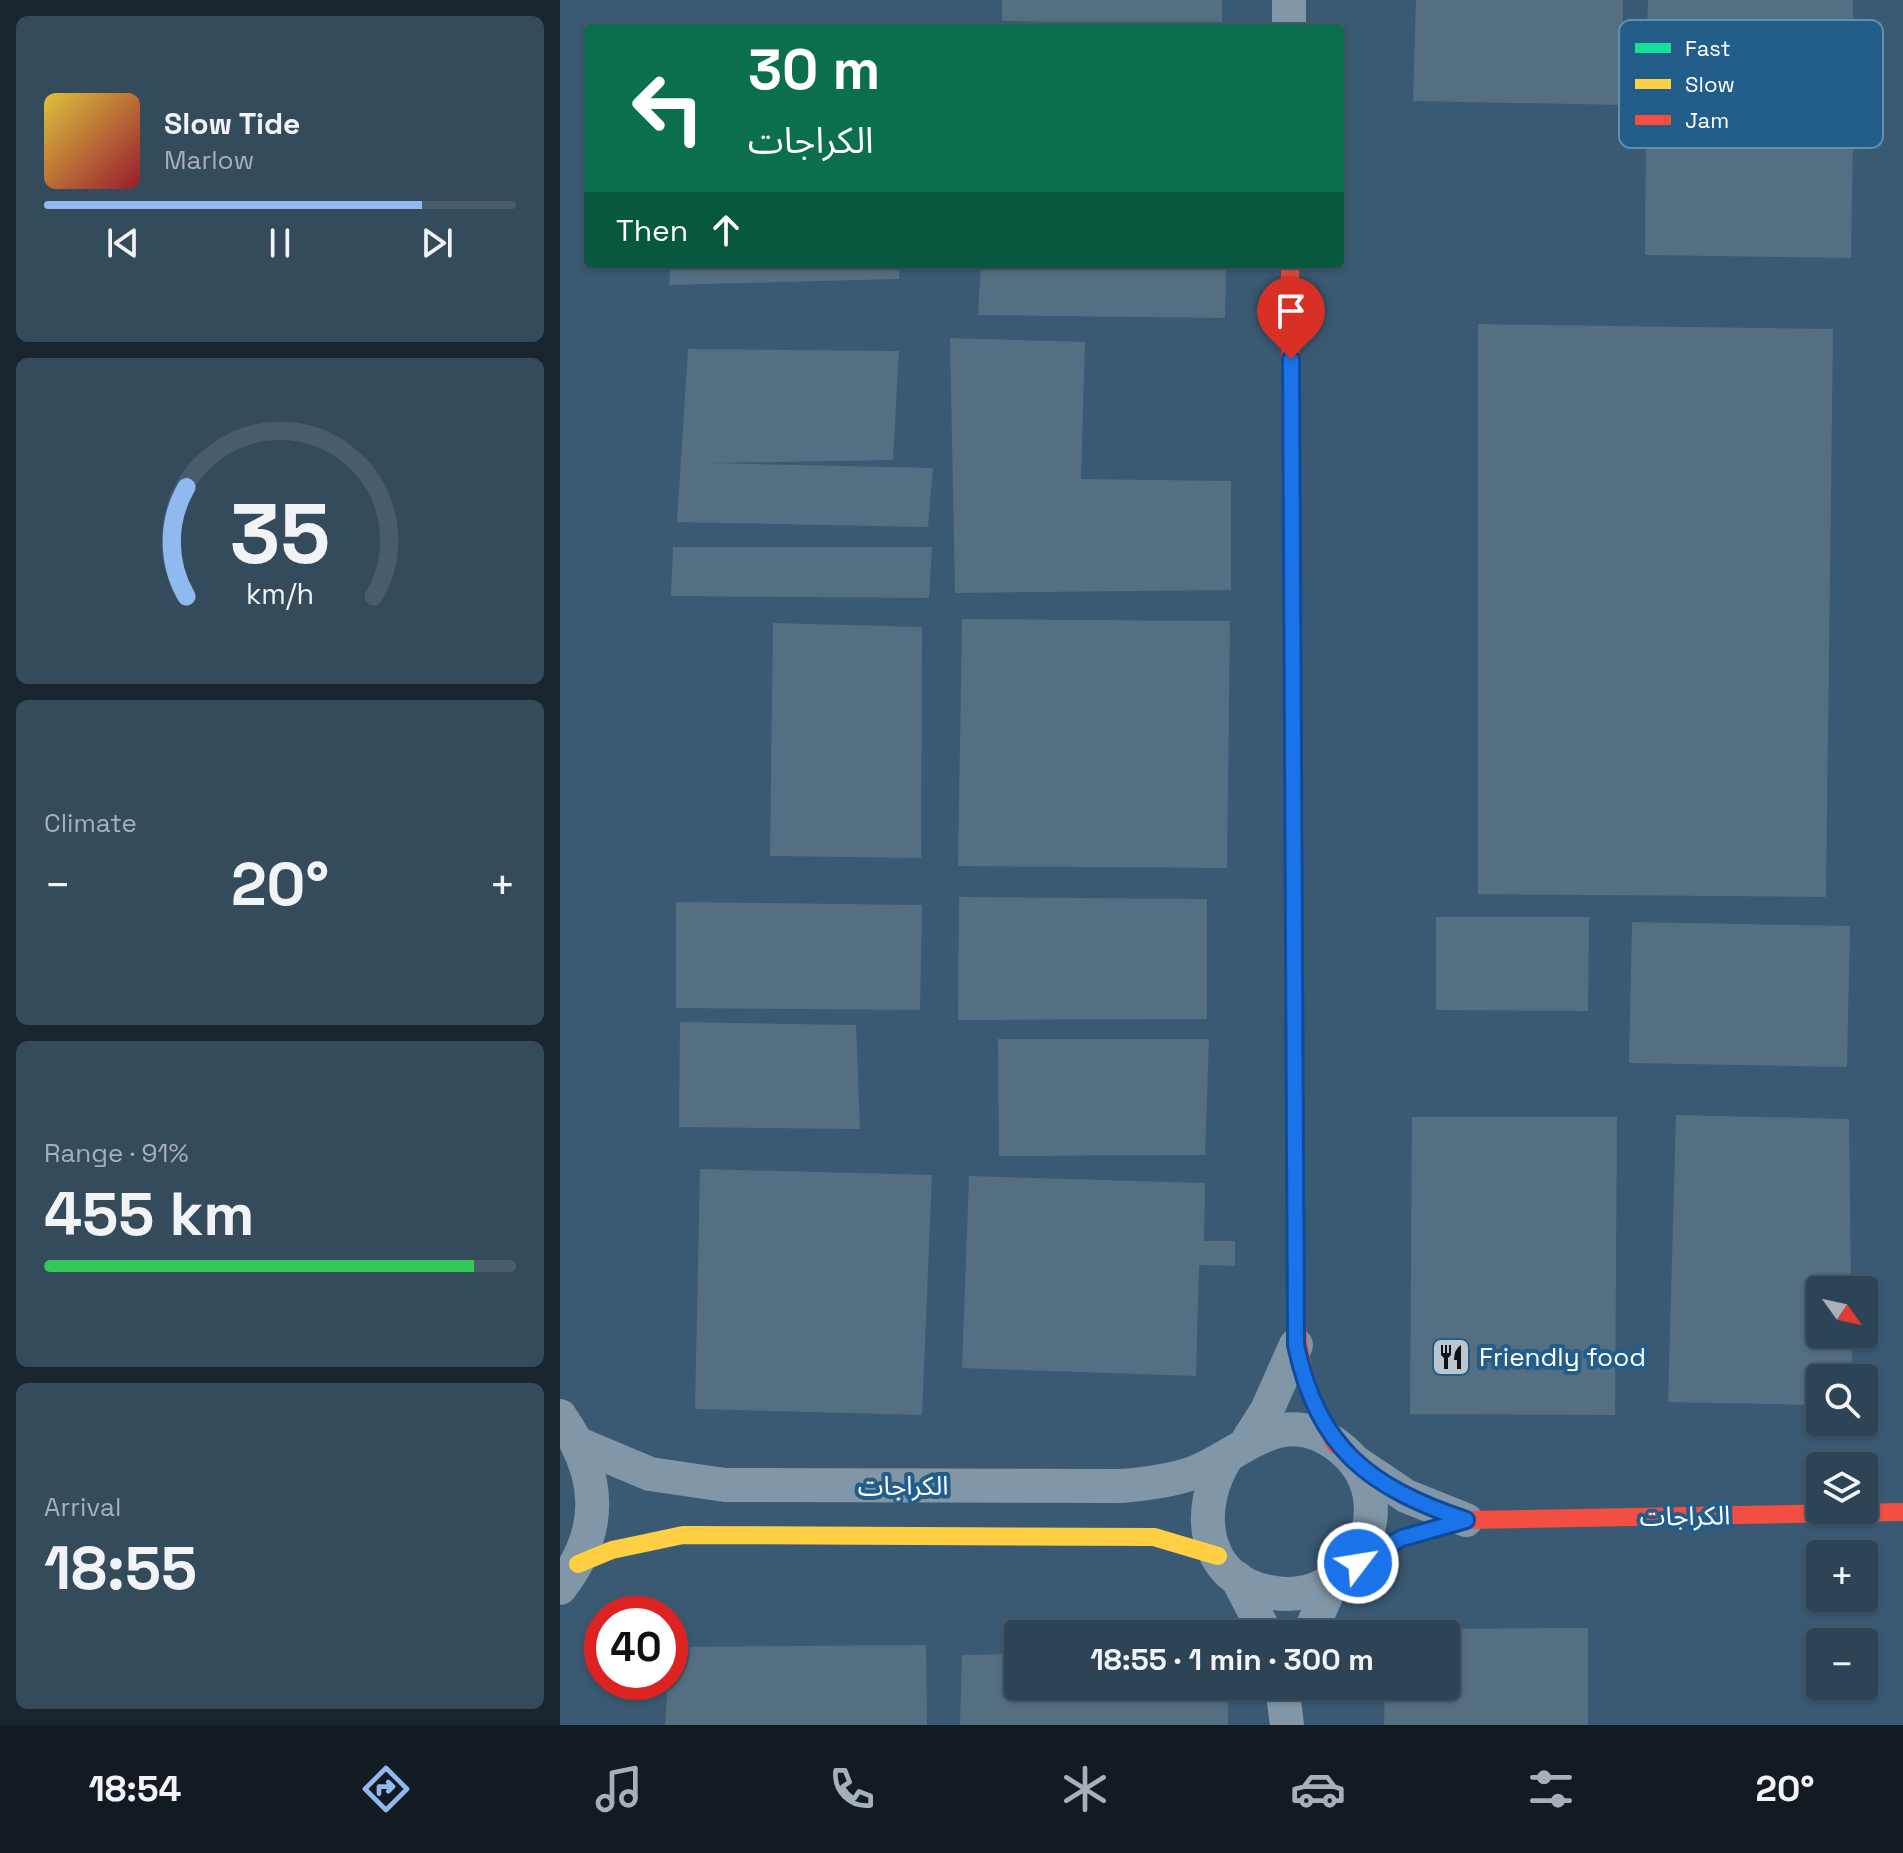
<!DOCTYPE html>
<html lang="en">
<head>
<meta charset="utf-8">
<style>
  body { margin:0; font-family:"Space Grotesk","Noto Sans Arabic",sans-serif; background:#344b5c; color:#f1f3f6; height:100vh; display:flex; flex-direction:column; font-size:30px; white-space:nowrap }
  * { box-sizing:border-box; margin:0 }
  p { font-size:26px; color:#a6b0b9 }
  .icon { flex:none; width:44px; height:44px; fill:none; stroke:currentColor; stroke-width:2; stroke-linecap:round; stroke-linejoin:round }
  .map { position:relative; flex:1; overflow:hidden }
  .panel { display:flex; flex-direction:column; gap:16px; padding:16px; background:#18252f; width:560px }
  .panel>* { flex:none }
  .banner { position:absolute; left:24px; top:24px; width:760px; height:244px; border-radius:8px; box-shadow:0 2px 6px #0004,0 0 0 2px #485c6c; background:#0b6e4f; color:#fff; overflow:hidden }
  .needle { width:52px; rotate:123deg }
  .buttons { position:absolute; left:1246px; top:1276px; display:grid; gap:16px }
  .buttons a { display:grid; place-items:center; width:72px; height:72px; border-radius:8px; background:#2c4456; box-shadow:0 2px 6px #0004,0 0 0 2px #485c6c; font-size:40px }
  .speed { position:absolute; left:24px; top:1596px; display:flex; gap:16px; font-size:40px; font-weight:700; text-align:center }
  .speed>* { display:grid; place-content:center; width:104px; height:104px; border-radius:50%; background:#2c4456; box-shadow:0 2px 6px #0004,0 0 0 2px #485c6c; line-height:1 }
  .speed .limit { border:12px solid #d22; background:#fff; color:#111 }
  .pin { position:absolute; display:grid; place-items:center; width:68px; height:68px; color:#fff; margin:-82px -34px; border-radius:50% 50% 50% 0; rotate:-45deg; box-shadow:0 0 8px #0007 }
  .pin .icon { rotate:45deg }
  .me { position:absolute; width:88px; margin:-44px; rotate:59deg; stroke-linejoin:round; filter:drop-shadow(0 0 6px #0008) }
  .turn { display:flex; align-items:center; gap:28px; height:168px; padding:0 32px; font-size:36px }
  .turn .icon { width:104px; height:104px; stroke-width:2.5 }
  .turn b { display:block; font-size:56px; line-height:68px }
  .then { display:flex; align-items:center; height:76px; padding:0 32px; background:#0003; gap:16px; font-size:30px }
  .big { font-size:60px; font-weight:700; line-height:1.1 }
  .panel .tile { flex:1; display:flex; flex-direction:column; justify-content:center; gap:12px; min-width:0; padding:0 28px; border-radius:12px; background:#344b5c }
  .panel .dial { align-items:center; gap:0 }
  .dial svg { height:208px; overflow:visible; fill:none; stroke:#485c6c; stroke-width:7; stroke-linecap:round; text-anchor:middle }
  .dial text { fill:#f1f3f6; stroke:none }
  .song { display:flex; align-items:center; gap:24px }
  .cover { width:96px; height:96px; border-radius:12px; background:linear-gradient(135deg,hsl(50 70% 55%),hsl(350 70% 35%)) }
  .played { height:8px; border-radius:4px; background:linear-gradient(90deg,#90b9f0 80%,#485c6c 80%) }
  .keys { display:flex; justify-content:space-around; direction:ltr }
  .heat { display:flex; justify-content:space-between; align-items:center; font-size:44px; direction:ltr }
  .charge { height:12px; border-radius:6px; background:linear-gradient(90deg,#34c759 91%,#485c6c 0) }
  .trip { position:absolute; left:444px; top:1620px; width:456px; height:80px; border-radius:8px; background:#2c4456; box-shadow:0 2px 6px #0004,0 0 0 2px #485c6c; font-weight:700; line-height:80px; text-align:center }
  .dock { display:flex; height:128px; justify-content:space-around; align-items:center; background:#121b22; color:#a6b0b9 }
  .dock .icon { width:56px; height:56px }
  .dock .on { color:#90b9f0 }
  .dock b { font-size:36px; color:#f1f3f6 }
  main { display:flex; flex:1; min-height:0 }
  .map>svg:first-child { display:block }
  .building { fill:#546e82 }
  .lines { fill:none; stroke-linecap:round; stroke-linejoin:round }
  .street { stroke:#8196a7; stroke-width:34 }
  .fast { stroke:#16e098; stroke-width:18 }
  .slow { stroke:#ffcf43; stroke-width:18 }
  .jam { stroke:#f24e42; stroke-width:18 }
  .route-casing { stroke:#114b97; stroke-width:20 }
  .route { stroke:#1a73e8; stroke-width:14 }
  .labels { text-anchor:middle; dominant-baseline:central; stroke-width:8; stroke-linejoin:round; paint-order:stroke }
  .poi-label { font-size:26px; fill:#fff; stroke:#235d8a; text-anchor:start }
  .street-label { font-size:26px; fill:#fff; stroke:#235d8a }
  .key { fill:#235d8a; stroke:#658ead; stroke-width:2 }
  .key-label { font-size:22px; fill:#fff }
</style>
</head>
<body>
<main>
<section class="panel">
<div class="tile">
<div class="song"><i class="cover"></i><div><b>Slow Tide</b><p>Marlow</p></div></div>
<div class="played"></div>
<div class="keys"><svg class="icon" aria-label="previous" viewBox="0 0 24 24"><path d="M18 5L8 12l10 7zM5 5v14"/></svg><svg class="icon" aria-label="pause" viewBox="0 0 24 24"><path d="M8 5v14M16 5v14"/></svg><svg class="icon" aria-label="next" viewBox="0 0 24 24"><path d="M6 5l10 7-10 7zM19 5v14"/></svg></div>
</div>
<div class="tile dial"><svg viewBox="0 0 100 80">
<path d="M14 69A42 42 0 1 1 86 69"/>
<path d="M14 69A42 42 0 0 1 14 27" stroke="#90b9f0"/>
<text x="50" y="56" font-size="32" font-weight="700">35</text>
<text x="50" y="72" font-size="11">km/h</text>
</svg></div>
<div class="tile"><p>Climate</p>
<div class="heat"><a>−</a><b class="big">20°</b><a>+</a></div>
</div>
<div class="tile"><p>Range · 91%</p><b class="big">455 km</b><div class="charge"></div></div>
<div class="tile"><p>Arrival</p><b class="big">18:55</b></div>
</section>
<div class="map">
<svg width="1343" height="1725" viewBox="0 0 1343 1725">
  <rect width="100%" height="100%" fill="#3a5a73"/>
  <!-- building -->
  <g class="building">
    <path d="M 442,0 L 662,0 L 662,25 L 442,21 Z"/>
    <path d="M 856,0 L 1063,0 L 1063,105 L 853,101 Z"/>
    <path d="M 1088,0 L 1293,0 L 1291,103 L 1085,99 Z"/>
    <path d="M 1086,121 L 1293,131 L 1291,258 L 1085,255 Z"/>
    <path d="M 111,264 L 340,264 L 339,279 L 109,285 Z"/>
    <path d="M 421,264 L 666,264 L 665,318 L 418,315 Z"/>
    <path d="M 918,324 L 1273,329 L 1266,897 L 918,894 Z"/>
    <path d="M 390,338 L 525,342 L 521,479 L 671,481 L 671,590 L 395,593 Z"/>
    <path d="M 128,349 L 339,351 L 333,460 L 150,463 L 373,468 L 368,527 L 117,522 Z"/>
    <path d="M 113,547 L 372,547 L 369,598 L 111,596 Z"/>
    <path d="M 402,619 L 670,621 L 667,868 L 398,866 Z"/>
    <path d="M 213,623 L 362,627 L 361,858 L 210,856 Z"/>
    <path d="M 399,897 L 647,899 L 647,1019 L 398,1020 Z"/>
    <path d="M 116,902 L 362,905 L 360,1010 L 116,1008 Z"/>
    <path d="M 876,917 L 1029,917 L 1028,1011 L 876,1010 Z"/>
    <path d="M 1072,922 L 1290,926 L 1287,1067 L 1069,1063 Z"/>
    <path d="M 120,1022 L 296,1025 L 300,1129 L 119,1127 Z"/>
    <path d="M 438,1039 L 649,1039 L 645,1155 L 439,1156 Z"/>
    <path d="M 1116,1115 L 1289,1119 L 1291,1290 L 1260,1290 L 1260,1334 L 1292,1334 L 1292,1378 L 1260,1378 L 1260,1405 L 1108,1402 Z"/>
    <path d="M 852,1117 L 1057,1117 L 1055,1415 L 850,1414 Z"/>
    <path d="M 140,1169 L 372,1175 L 362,1415 L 135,1409 Z"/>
    <path d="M 409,1176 L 645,1183 L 644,1241 L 675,1241 L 675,1266 L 639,1265 L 636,1376 L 402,1368 Z"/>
    <path d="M 1028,1628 L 1028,1725 L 824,1725 L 825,1686 L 886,1686 L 886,1634 L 825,1634 L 825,1629 Z"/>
    <path d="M 366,1645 L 367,1725 L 105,1725 L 110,1647 Z"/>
    <path d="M 458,1654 L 458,1686 L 668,1686 L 668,1725 L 400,1725 L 402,1655 Z"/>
  </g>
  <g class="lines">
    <!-- street -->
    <g class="street">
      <path d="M 729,0 L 729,28"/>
      <path d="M 0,1416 C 41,1474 45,1530 0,1588"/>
      <path d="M 688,1440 L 707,1410 L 736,1345"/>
      <path d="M 21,1445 L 90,1474 L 165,1485 L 562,1486 C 586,1484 610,1481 633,1473 C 683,1454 721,1403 778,1446 C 849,1499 795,1610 709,1592 C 641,1579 634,1507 667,1457"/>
      <path d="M 794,1461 L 846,1496 L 906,1520"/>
      <path d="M 677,1578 L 706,1634"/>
      <path d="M 749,1634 L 772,1583"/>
      <path d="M 722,1686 L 727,1725"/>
    </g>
    <!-- fast -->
    <path class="fast" d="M 734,938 L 736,1274"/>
    <!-- slow -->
    <path class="slow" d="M 18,1564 L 52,1550 L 123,1535 L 594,1537 L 658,1556"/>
    <!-- jam -->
    <g class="jam">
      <path d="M 730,264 L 734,938"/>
      <path d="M 736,1274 C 736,1347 738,1380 776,1445"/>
      <path d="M 785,1573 L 842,1538 L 906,1520 L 1343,1512"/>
    </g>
  </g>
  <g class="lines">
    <!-- route casing -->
    <g class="route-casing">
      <path id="route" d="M 731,359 L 736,1345 C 758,1449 809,1487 906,1520 L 842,1538 L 798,1563"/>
    </g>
    <!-- route -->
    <use href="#route" class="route"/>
  </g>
  <!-- icons -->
  <defs>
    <g id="restaurant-square" transform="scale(2)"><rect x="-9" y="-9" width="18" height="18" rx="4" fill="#bac5ce" stroke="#235d8a"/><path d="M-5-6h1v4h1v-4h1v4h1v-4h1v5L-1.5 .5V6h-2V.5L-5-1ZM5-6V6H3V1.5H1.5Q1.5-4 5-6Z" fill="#111"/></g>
  </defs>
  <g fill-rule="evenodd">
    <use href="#restaurant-square" x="891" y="1357"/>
  </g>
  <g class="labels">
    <!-- poi labels -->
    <g class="poi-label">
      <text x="919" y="1357">Friendly food</text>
    </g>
    <!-- street labels -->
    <g class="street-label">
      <text x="343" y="1486">الكراجات</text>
      <text transform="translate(1125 1516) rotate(-1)">الكراجات</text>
    </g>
  </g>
  <!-- legend -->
  <rect x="1059" y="20" width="264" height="128" rx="12" class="key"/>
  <rect x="1075" y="43" width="36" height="10" fill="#16e098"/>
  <rect x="1075" y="79" width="36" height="10" fill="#ffcf43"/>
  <rect x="1075" y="115" width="36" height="10" fill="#f24e42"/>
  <g class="key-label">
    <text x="1125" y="56">Fast</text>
    <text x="1125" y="92">Slow</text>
    <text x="1125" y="128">Jam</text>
  </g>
</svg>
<div class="buttons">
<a><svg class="needle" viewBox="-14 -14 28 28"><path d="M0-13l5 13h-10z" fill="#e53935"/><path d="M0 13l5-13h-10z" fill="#a6b0b9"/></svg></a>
<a><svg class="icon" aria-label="search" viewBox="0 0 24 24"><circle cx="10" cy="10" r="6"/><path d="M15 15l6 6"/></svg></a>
<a><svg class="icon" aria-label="layers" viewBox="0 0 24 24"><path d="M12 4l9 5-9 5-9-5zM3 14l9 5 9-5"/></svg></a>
<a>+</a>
<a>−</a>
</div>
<div class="speed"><div class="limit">40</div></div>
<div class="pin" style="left:731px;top:359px;background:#d93025"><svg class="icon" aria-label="arrive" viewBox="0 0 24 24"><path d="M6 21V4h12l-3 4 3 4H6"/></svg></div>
<svg class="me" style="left:798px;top:1563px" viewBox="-20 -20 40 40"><circle r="17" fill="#1a73e8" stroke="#fff" stroke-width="3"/><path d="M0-11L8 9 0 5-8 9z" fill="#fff"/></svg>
<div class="trip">18:55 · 1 min · 300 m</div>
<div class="banner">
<div class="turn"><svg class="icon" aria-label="left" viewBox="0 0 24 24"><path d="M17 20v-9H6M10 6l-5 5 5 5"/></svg><div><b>30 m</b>الكراجات</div></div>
<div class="then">Then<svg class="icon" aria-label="ahead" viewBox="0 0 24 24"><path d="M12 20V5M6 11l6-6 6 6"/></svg></div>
</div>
</div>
</main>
<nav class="dock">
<b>18:54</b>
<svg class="icon on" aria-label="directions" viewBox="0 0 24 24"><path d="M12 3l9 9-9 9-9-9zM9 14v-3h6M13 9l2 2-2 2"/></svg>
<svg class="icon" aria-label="music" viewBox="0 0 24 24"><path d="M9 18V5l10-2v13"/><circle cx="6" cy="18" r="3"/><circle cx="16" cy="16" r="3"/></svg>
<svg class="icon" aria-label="phone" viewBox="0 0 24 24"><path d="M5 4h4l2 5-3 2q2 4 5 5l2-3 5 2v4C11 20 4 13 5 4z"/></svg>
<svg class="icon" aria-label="climate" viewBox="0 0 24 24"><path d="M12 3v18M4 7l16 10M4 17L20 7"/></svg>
<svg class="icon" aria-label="car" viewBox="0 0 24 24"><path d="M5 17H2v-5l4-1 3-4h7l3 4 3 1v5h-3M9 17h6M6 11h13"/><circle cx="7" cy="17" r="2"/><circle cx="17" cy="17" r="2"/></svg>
<svg class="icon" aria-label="filters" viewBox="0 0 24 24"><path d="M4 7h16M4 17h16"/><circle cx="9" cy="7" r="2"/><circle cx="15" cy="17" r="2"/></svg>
<b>20°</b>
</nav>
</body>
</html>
